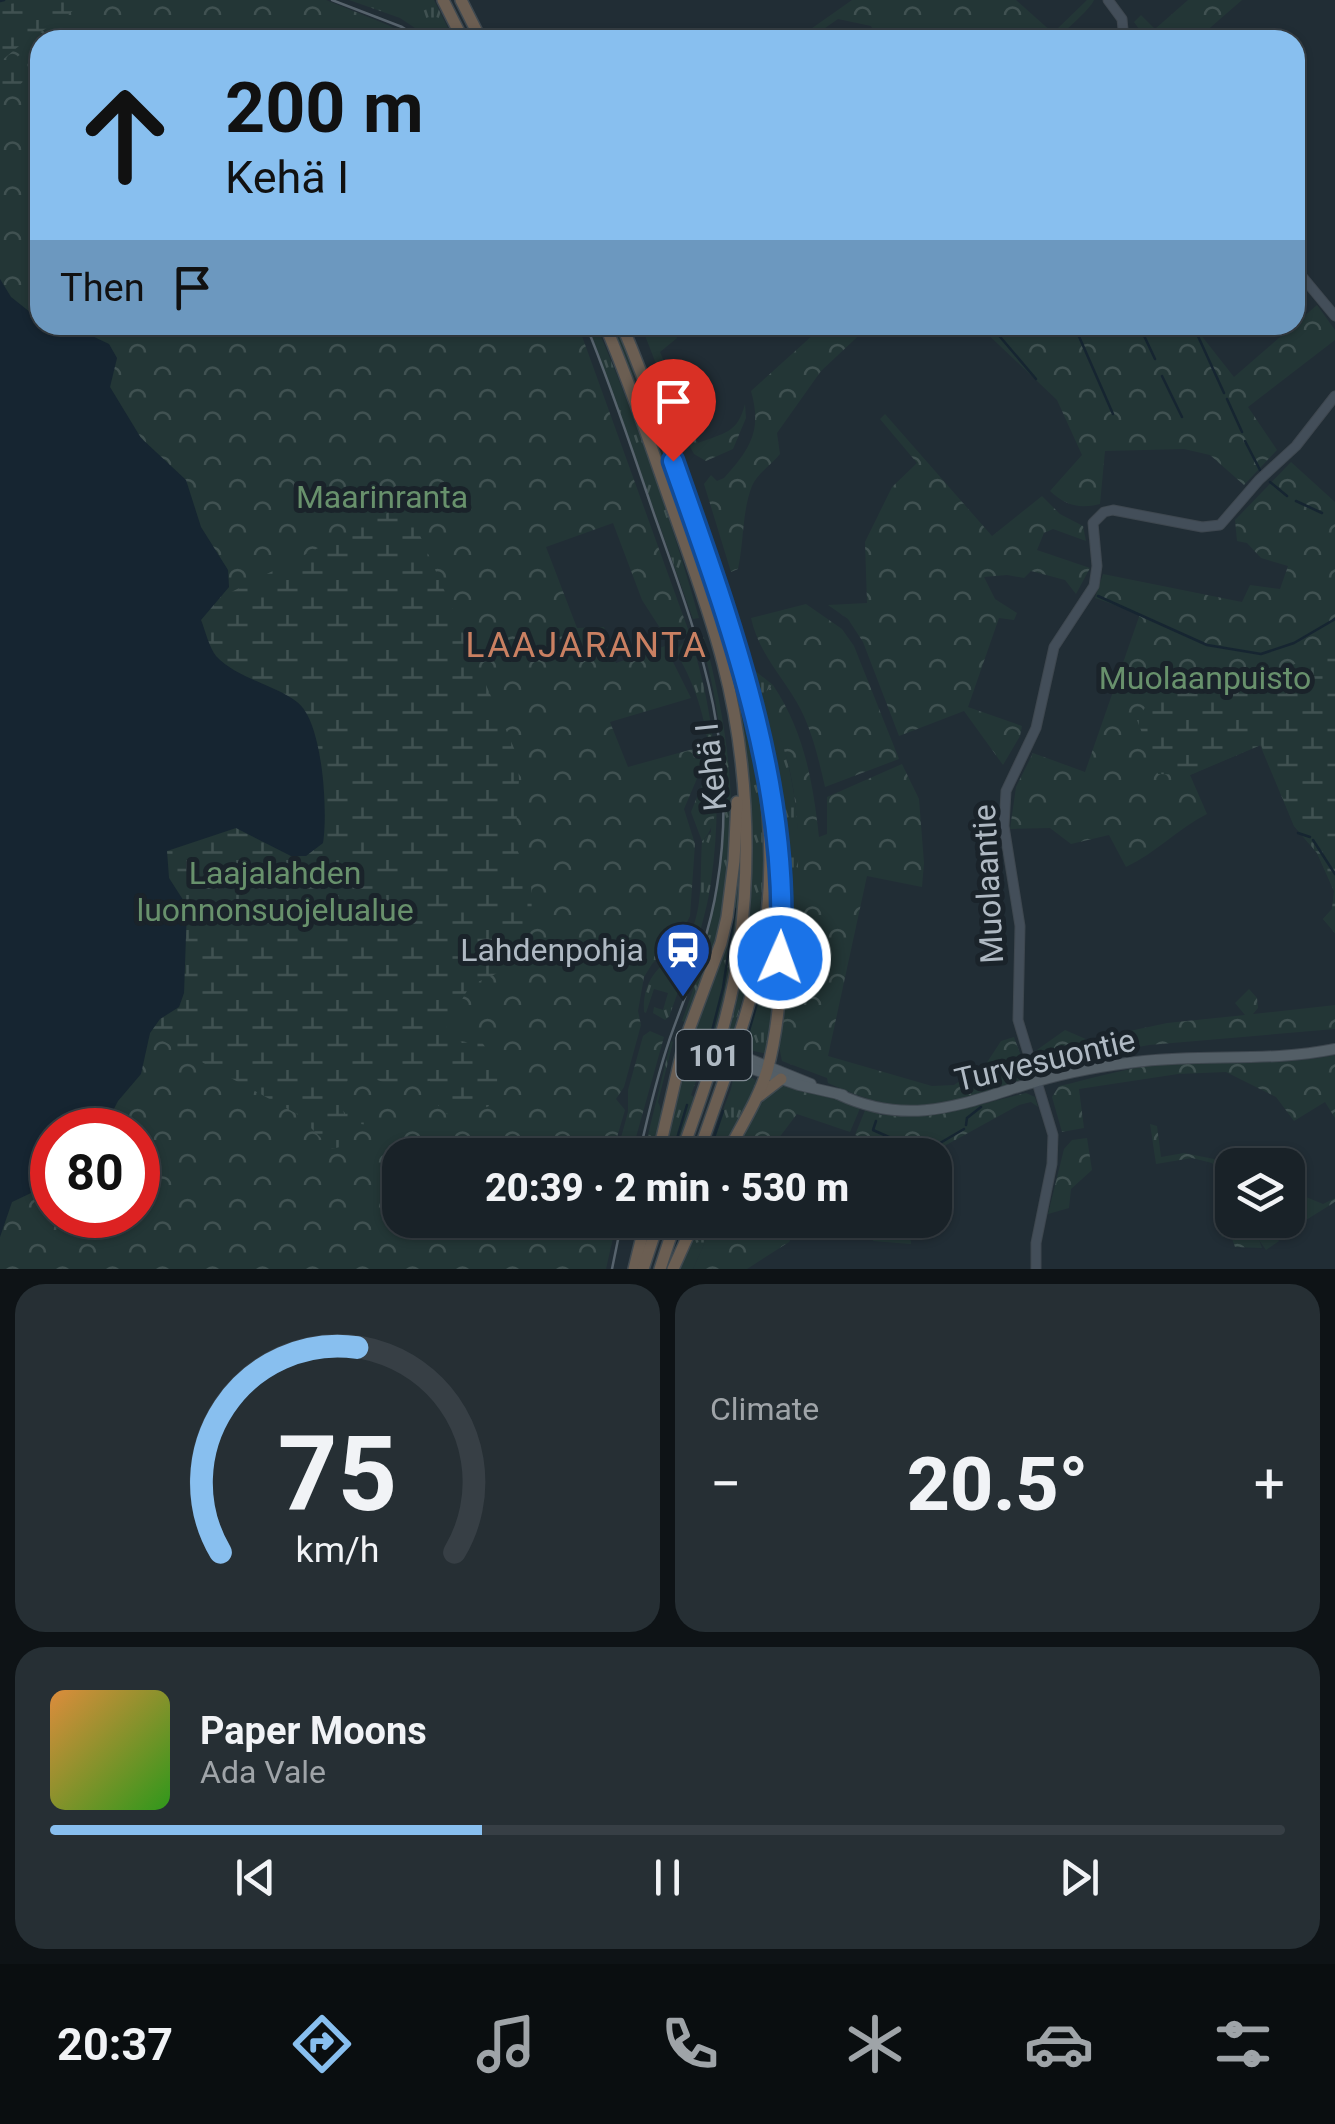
<!DOCTYPE html>
<html lang="en">
<head>
<meta charset="utf-8">
<style>
  body { margin:0; font-family:Roboto,sans-serif; background:#262f34; color:#f1f3f6; height:100vh; display:flex; flex-direction:column; font-size:38px; white-space:nowrap }
  * { box-sizing:border-box; margin:0 }
  p { font-size:32px; color:#9fa4a8 }
  .icon { flex:none; width:55px; height:55px; fill:none; stroke:currentColor; stroke-width:2; stroke-linecap:round; stroke-linejoin:round }
  .map { position:relative; height:1269px; overflow:hidden }
  .details { display:flex; flex-direction:column; gap:15px; padding:15px; background:#0e1316; flex:1 }
  .details>* { flex:none }
  .hud { position:absolute; left:30px; top:30px; width:1275px; height:305px; border-radius:30px; box-shadow:0 2px 8px #0004,0 0 0 2px #373f45; background:#88bfef; color:#111; overflow:hidden }
  .fabs { position:absolute; left:1215px; top:1148px; display:grid; gap:20px }
  .fabs a { display:grid; place-items:center; width:90px; height:90px; border-radius:20px; background:#192228; box-shadow:0 2px 8px #0004,0 0 0 2px #373f45; font-size:50px }
  .speed { position:absolute; left:30px; top:1108px; display:flex; gap:20px; font-size:50px; font-weight:700; text-align:center }
  .speed>* { display:grid; place-content:center; width:130px; height:130px; border-radius:50%; background:#192228; box-shadow:0 2px 8px #0004,0 0 0 2px #373f45; line-height:1 }
  .speed .limit { border:15px solid #d22; background:#fff; color:#111 }
  .pin { position:absolute; display:grid; place-items:center; width:85px; height:85px; color:#fff; margin:-102px -42px; border-radius:50% 50% 50% 0; rotate:-45deg; box-shadow:0 0 10px #0007 }
  .pin .icon { rotate:45deg }
  .me { position:absolute; width:110px; margin:-55px; rotate:2deg; stroke-linejoin:round; filter:drop-shadow(0 0 8px #0008) }
  .turn { display:flex; align-items:center; gap:35px; height:210px; padding:0 30px; font-size:45px }
  .turn .icon { width:130px; height:130px; stroke-width:2.5 }
  .turn b { display:block; font-size:70px; line-height:85px }
  .then { display:flex; align-items:center; height:95px; padding:0 30px; background:#0003; gap:20px; font-size:38px }
  .big { font-size:75px; font-weight:800; line-height:1.1 }
  .details .tile { flex:1; display:flex; flex-direction:column; justify-content:center; gap:15px; min-width:0; padding:0 35px; border-radius:30px; background:#262f34 }
  .details .dial { align-items:center; gap:0 }
  .dial svg { height:260px; overflow:visible; fill:none; stroke:#373f45; stroke-width:7; stroke-linecap:round; text-anchor:middle }
  .dial text { fill:#f1f3f6; stroke:none }
  .song { display:flex; align-items:center; gap:30px }
  .cover { width:120px; height:120px; border-radius:15px; background:linear-gradient(135deg,hsl(30 70% 55%),hsl(110 70% 35%)) }
  .played { height:10px; border-radius:5px; background:linear-gradient(90deg,#88bfef 35%,#373f45 35%) }
  .keys { display:flex; justify-content:space-around; direction:ltr }
  .heat { display:flex; justify-content:space-between; align-items:center; font-size:55px; direction:ltr }
  .details .tiles { flex:1; display:grid; gap:15px; grid-template-columns:1fr 1fr }
  .tile:last-child { grid-column:span 2 }
  .trip { position:absolute; left:382px; top:1138px; width:570px; height:100px; border-radius:30px; background:#192228; box-shadow:0 2px 8px #0004,0 0 0 2px #373f45; font-weight:800; line-height:100px; text-align:center }
  .tab-bar { display:flex; height:160px; justify-content:space-around; align-items:center; background:#0a0e10; color:#9fa4a8 }
  .tab-bar .icon { width:70px; height:70px }
  .tab-bar .on { color:#88bfef }
  .tab-bar b { font-size:45px; color:#f1f3f6 }
  .map>svg:first-child { display:block }
  .grass { fill:url(#grass-tufts) }
  .forest { fill:url(#forest-crowns); fill-rule:evenodd }
  .wetland { fill:url(#wetland-marsh) }
  .water { fill:#162531 }
  .lines { fill:none; stroke-linecap:round; stroke-linejoin:round }
  .stream { stroke:#162531; stroke-width:2.5 }
  .secondary-casing { stroke:#3e474f; stroke-width:11 }
  .primary-casing { stroke:#3e474f; stroke-width:12 }
  .highway-casing { stroke:#3f4950; stroke-width:14 }
  .secondary { stroke:#434e59; stroke-width:9 }
  .primary { stroke:#535e66; stroke-width:10 }
  .highway { stroke:#6b5e52; stroke-width:11 }
  .tram { stroke:#57636d; stroke-width:2.5 }
  .primary-bridge-casing { stroke:#3e474f; stroke-width:12; stroke-linecap:butt }
  .primary-bridge { stroke:#535e66; stroke-width:10 }
  .route-casing { stroke:#114b97; stroke-width:25 }
  .route { stroke:#1a73e8; stroke-width:18 }
  .labels { text-anchor:middle; dominant-baseline:central; stroke-width:10; stroke-linejoin:round; paint-order:stroke }
  .shield { fill:#1a232a; stroke:#828c95; stroke-width:2.5 }
  .shield-label { font-size:30px; font-weight:bold; fill:#afb9c3 }
  .park-label { font-size:32px; fill:#68916c; stroke:#1a232a }
  .street-label { font-size:32px; fill:#afb9c3; stroke:#1a232a }
  .poi-label { font-size:32px; fill:#afb9c3; stroke:#1a232a; text-anchor:end }
  .neighbourhood-label { font-size:35px; letter-spacing:2.5px; fill:#ca8062; stroke:#1a232a }
</style>
</head>
<body>
<div class="map">
<svg width="1335" height="1269" viewBox="0 0 1335 1269">
  <defs>
    <pattern id="grass-tufts" width="24" height="20" patternUnits="userSpaceOnUse" patternTransform="scale(2.5)"><rect width="24" height="20" fill="#233636"/><path d="M3 7l-1-3M5 7V3M7 7l1-3M15 17l-1-3M17 17v-4M19 17l1-3" fill="none" stroke="#405151"/></pattern>
    <pattern id="forest-crowns" width="20" height="18" patternUnits="userSpaceOnUse" patternTransform="scale(2.5)"><rect width="20" height="18" fill="#233636"/><path d="M2 6a3 3 0 1 1 6 0M12 15a3 3 0 1 1 6 0" fill="none" stroke="#405151"/></pattern>
    <pattern id="wetland-marsh" width="20" height="14" patternUnits="userSpaceOnUse" patternTransform="scale(2.5)"><rect width="20" height="14" fill="#233636"/><path d="M1 5h8M5 5V1M11 12h8M15 12V8" fill="none" stroke="#405151"/></pattern>
  </defs>
  <rect width="100%" height="100%" fill="#212d35"/>
  <!-- grass -->
  <g class="grass">
    <path d="M 349,0 L 434,0 L 454,40 L 433,40 L 400,18 Z"/>
    <path d="M 588,325 L 596,325 C 637,420 671,519 699,618 L 693,619 Z"/>
    <path d="M 611,325 L 616,325 L 715,602 L 712,603 Z"/>
    <path d="M 725,632 C 770,788 780,888 729,1044 L 725,1043 C 762,932 756,810 737,697 L 740,695 L 721,634 Z"/>
    <path d="M 690,636 C 716,717 723,798 711,882 C 707,912 696,943 689,972 L 685,972 L 669,1017 L 665,1020 L 653,1013 L 654,1007 L 663,1010 L 668,993 L 654,989 L 646,1013 L 644,1012 C 642,964 678,963 693,927 C 703,902 700,868 702,841 L 711,832 C 714,768 710,707 675,651 Z"/>
    <path d="M 704,637 C 730,731 742,830 719,927 C 711,960 699,991 688,1023 L 682,1021 L 698,976 L 695,975 C 733,864 733,752 701,640 Z"/>
    <path d="M 754,670 L 773,685 L 763,695 C 773,719 784,742 789,768 C 807,848 798,927 786,1007 L 786,1001 L 782,1000 L 780,814 L 770,744 Z"/>
    <path d="M 737,866 C 749,900 724,1000 713,1038 L 700,1034 L 694,1026 Z"/>
    <path d="M 777,883 C 784,940 773,998 767,1054 L 741,1048 L 764,968 Z"/>
    <path d="M 671,1041 L 673,1042 L 658,1102 C 666,1116 657,1139 654,1155 L 643,1155 Z"/>
    <path d="M 687,1049 L 708,1056 L 700,1078 L 697,1078 L 691,1095 L 694,1097 L 674,1155 L 661,1155 Z"/>
    <path d="M 736,1066 L 759,1083 L 723,1155 L 706,1155 L 731,1089 Z"/>
    <path d="M 699,1220 L 715,1220 L 693,1269 L 677,1269 Z"/>
  </g>
  <!-- forest -->
  <g class="forest">
    <path d="M 0,0 L 326,0 L 388,25 L 414,40 L 40,40 L 40,325 L 578,325 L 689,632 L 676,643 L 669,642 L 642,600 L 613,523 L 546,547 L 577,628 L 604,627 L 616,663 L 665,646 L 691,698 L 610,722 L 628,767 L 704,746 L 707,755 L 684,809 L 695,844 L 690,916 L 681,934 L 652,964 L 644,977 L 638,1011 L 641,1025 L 624,1087 L 616,1099 L 625,1110 L 615,1144 L 619,1145 L 628,1112 L 628,1090 L 643,1036 L 650,1031 L 664,1037 L 631,1155 L 400,1155 L 400,1220 L 617,1220 L 606,1269 L 0,1269 ZM 52,1130 L 138,1130 L 138,1215 L 52,1215 Z"/>
    <path d="M 852,0 L 1016,0 L 1053,33 L 1087,0 L 1094,0 C 1089,11 1066,29 1056,40 L 878,40 L 871,26 L 838,19 L 812,37 L 808,31 Z"/>
    <path d="M 1188,0 L 1242,0 L 1196,40 L 1147,40 L 1134,22 L 1141,15 L 1155,29 Z"/>
    <path d="M 1317,305 L 1335,330 L 1335,340 L 1248,407 L 1277,450 L 1244,485 L 1210,455 L 1184,449 L 1105,451 L 1100,504 C 1080,509 1066,506 1050,491 L 1082,455 L 1057,400 L 978,325 L 1200,325 L 1197,330 L 1234,377 Z"/>
    <path d="M 641,325 L 671,325 L 677,338 L 660,352 L 698,443 C 724,433 738,433 745,404 L 746,418 L 733,449 L 706,461 L 694,454 L 682,431 Z"/>
    <path d="M 824,325 L 870,325 L 821,371 L 777,433 L 780,454 C 772,464 757,474 752,486 C 742,511 744,542 738,569 L 731,572 L 704,484 L 711,475 L 717,481 L 724,478 C 751,448 762,430 751,391 Z"/>
    <path d="M 885,414 L 992,536 L 1042,496 L 1060,514 L 1083,526 L 1086,541 L 1053,529 L 1044,533 L 1037,550 L 1090,568 L 1076,594 L 1065,580 L 1031,571 L 1024,578 L 1007,575 L 984,577 L 995,599 L 1017,613 L 1014,620 L 999,618 L 968,707 L 1022,726 L 1020,736 L 1003,765 L 964,711 L 899,736 L 863,642 L 848,619 L 828,605 L 867,603 L 865,542 L 892,487 L 917,463 L 880,419 Z"/>
    <path d="M 1291,462 L 1335,502 L 1335,933 L 1323,919 L 1332,909 L 1334,891 L 1317,853 L 1294,826 L 1260,745 L 1190,775 L 1207,814 C 1177,829 1156,853 1126,867 L 1109,835 L 1071,844 L 1050,828 L 1010,829 L 1016,787 L 1033,753 L 1085,772 L 1140,614 L 1095,598 L 1103,574 L 1242,602 L 1250,585 L 1280,589 L 1288,566 L 1261,558 L 1247,543 L 1237,541 L 1235,520 Z"/>
    <path d="M 806,604 L 842,629 L 854,646 L 899,759 L 825,787 C 819,761 813,734 801,710 C 784,677 759,655 751,618 Z"/>
    <path d="M 773,685 C 804,731 813,782 819,837 L 827,834 L 827,797 L 902,764 L 919,799 L 924,863 L 922,887 L 867,876 L 828,1056 L 932,1086 L 954,1085 L 986,1064 L 1001,1041 L 1014,1037 L 1027,1072 C 1013,1097 923,1109 895,1105 C 872,1102 849,1092 828,1083 L 827,1078 L 782,1061 L 779,1046 C 790,955 810,858 789,767 C 783,741 772,719 763,695 Z"/>
    <path d="M 709,767 C 716,791 721,823 702,841 L 691,812 Z"/>
    <path d="M 1249,989 L 1257,998 L 1258,1008 L 1253,1014 L 1335,1005 L 1335,1029 L 1149,1045 L 1050,1064 L 1039,1061 L 1034,1052 L 1065,1030 L 1088,1040 L 1167,1023 L 1245,1015 L 1235,1003 Z"/>
    <path d="M 1335,1055 L 1335,1118 L 1325,1102 L 1294,1121 L 1276,1097 L 1226,1072 L 1178,1074 L 1079,1089 L 1084,1128 L 1062,1132 L 1052,1097 L 1059,1086 C 1095,1078 1128,1067 1165,1064 C 1221,1059 1279,1067 1335,1055 Z"/>
    <path d="M 781,1085 L 861,1106 L 850,1132 L 797,1114 L 766,1155 L 733,1155 L 762,1097 Z"/>
    <path d="M 1026,1093 L 1035,1097 L 1038,1107 L 1031,1102 L 1019,1105 L 928,1155 L 903,1155 L 903,1152 L 855,1135 L 866,1108 L 881,1115 L 923,1115 L 955,1111 Z"/>
    <path d="M 1150,1124 L 1157,1126 L 1161,1157 L 1184,1153 L 1214,1159 L 1232,1187 L 1212,1163 L 1192,1158 L 1156,1164 Z"/>
    <path d="M 1087,1138 L 1092,1170 L 1071,1189 L 1069,1208 L 1048,1214 L 1064,1149 L 1072,1140 Z"/>
    <path d="M 1298,1178 L 1306,1197 L 1323,1204 L 1335,1198 L 1335,1202 L 1306,1220 L 1288,1190 L 1288,1185 Z"/>
    <path d="M 715,1220 L 768,1220 L 794,1233 L 789,1242 L 747,1269 L 693,1269 Z"/>
    <path d="M 880,1220 L 909,1220 L 911,1244 L 873,1241 Z"/>
    <path d="M 1232,1220 L 1267,1220 L 1279,1241 L 1266,1250 L 1259,1240 L 1262,1248 L 1235,1247 L 1231,1236 L 1222,1237 L 1216,1226 Z"/>
  </g>
  <!-- wetland -->
  <g class="wetland">
    <path d="M 43,0 L 66,0 L 73,11 L 19,46 L 0,62 L 0,5 Z"/>
    <path d="M 76,15 L 82,23 L 72,39 L 40,40 L 40,67 L 0,102 L 0,69 Z"/>
    <path d="M 401,506 L 407,506 L 517,755 L 519,779 L 515,845 L 531,881 L 532,921 C 502,956 526,966 471,984 L 446,1027 L 462,1043 L 481,1041 L 498,1065 L 496,1103 L 466,1116 L 446,1114 L 431,1097 L 430,1081 L 399,1088 L 372,1078 L 351,1076 L 345,1085 L 349,1093 L 342,1102 L 344,1114 L 359,1110 L 361,1102 L 382,1126 L 350,1123 L 348,1145 L 332,1149 L 297,1114 L 121,1018 L 160,628 Z"/>
    <path d="M 1335,638 L 1335,933 L 1323,919 L 1332,909 L 1334,891 L 1317,853 L 1294,826 L 1261,745 L 1190,775 L 1158,774 L 1137,720 L 1162,681 C 1217,677 1293,682 1335,638 Z"/>
  </g>
  <!-- water -->
  <path class="water" d="M 0,279 L 11,297 L 40,320 L 40,325 L 90,335 L 109,344 L 117,358 L 110,387 L 141,438 L 186,480 L 201,527 L 228,570 L 229,587 L 201,620 C 205,630 209,647 216,656 C 238,679 273,684 297,702 C 323,721 328,812 323,843 L 306,856 L 291,856 L 236,828 L 167,851 L 169,878 L 187,906 L 184,993 L 179,1007 L 160,1019 L 150,1033 L 141,1074 L 118,1101 L 103,1130 L 52,1130 L 52,1183 L 12,1202 L 0,1237 Z"/>
  <g class="lines">
    <!-- stream -->
    <g class="stream">
      <path d="M 0,1 L 4,0"/>
      <path d="M 990,325 L 1036,379"/>
      <path d="M 1074,325 L 1113,414"/>
      <path d="M 1139,325 L 1155,359"/>
      <path d="M 1197,334 L 1224,393"/>
      <path d="M 1162,376 L 1182,417"/>
      <path d="M 1227,399 L 1242,432"/>
      <path d="M 1245,441 L 1260,470"/>
      <path d="M 1270,482 L 1287,496"/>
      <path d="M 1296,501 L 1322,513"/>
      <path d="M 1098,596 L 1207,645 L 1261,654 L 1294,643 L 1335,619"/>
      <path d="M 1298,833 L 1310,837"/>
      <path d="M 1313,840 L 1335,874"/>
      <path d="M 710,1039 L 723,988 L 735,909"/>
      <path d="M 743,1051 L 768,966 L 776,916"/>
      <path d="M 698,1077 L 705,1057"/>
      <path d="M 734,1079 L 737,1068"/>
      <path d="M 876,1121 L 873,1130 L 916,1149"/>
      <path d="M 966,1125 L 967,1118 L 981,1107"/>
      <path d="M 920,1152 L 923,1153 L 964,1129"/>
      <path d="M 672,1155 L 687,1105"/>
      <path d="M 708,1155 L 723,1111"/>
      <path d="M 677,1245 L 686,1220"/>
    </g>
    <!-- secondary casing -->
    <g class="secondary-casing">
      <g id="secondary">
        <path d="M 1108,0 L 1122,19 L 1124,40"/>
        <path d="M 1295,268 L 1335,316"/>
        <path d="M 1036,1269 L 1036,1243 L 1052,1164 L 1053,1135 L 1018,1020 L 1020,926 L 1004,826 L 1006,791 L 1036,728 L 1054,647 L 1094,586 L 1097,566 L 1093,523 L 1104,512 L 1113,510 L 1202,527 L 1220,525 L 1259,480 L 1296,446 L 1335,396"/>
      </g>
    </g>
    <!-- primary casing -->
    <g class="primary-casing">
      <g id="primary">
        <path d="M 749,1059 L 811,1084"/>
        <path d="M 747,1067 L 799,1085 L 843,1095"/>
        <path d="M 838,1094 C 912,1129 966,1102 1038,1081 C 1072,1071 1108,1065 1144,1061 C 1207,1054 1272,1062 1335,1049"/>
      </g>
    </g>
    <!-- highway casing -->
    <g class="highway-casing">
      <g id="highway">
        <path d="M 443,0 L 463,40"/>
        <path d="M 461,0 L 481,40"/>
        <path d="M 605,325 C 630,383 650,444 671,504 C 689,556 709,609 723,663 C 747,755 752,856 739,950 C 730,1021 704,1088 681,1155"/>
        <path d="M 622,325 C 652,397 677,471 702,546 C 743,666 781,786 767,915 C 758,997 724,1077 698,1155"/>
        <path d="M 759,1096 L 781,1079"/>
        <path d="M 658,1155 L 684,1043 L 721,943 L 727,917 L 734,861 L 737,802"/>
        <path d="M 726,1155 C 740,1128 758,1100 767,1071 C 787,999 784,889 776,815"/>
        <path d="M 634,1269 L 646,1220"/>
        <path d="M 643,1269 L 659,1220"/>
        <path d="M 660,1269 L 676,1220"/>
        <path d="M 673,1269 L 695,1220"/>
      </g>
    </g>
    <!-- secondary -->
    <use href="#secondary" class="secondary"/>
    <!-- primary -->
    <use href="#primary" class="primary"/>
    <!-- highway -->
    <use href="#highway" class="highway"/>
    <!-- tram -->
    <g class="tram">
      <path d="M 332,0 L 402,27 L 423,40"/>
      <path d="M 586,325 C 612,388 633,453 655,517 C 700,644 740,748 717,886 C 709,939 688,988 670,1038 C 657,1076 648,1115 639,1155"/>
      <path d="M 612,1269 L 622,1220"/>
    </g>
    <!-- primary-bridge casing -->
    <g class="primary-bridge-casing">
      <g id="primary-bridge">
        <path d="M 702,1040 L 749,1059"/>
        <path d="M 699,1049 L 747,1067"/>
      </g>
    </g>
    <!-- primary-bridge -->
    <use href="#primary-bridge" class="primary-bridge"/>
  </g>
  <g class="lines">
    <!-- route casing -->
    <g class="route-casing">
      <path id="route" d="M 673,461 C 729,620 792,787 780,958"/>
    </g>
    <!-- route -->
    <use href="#route" class="route"/>
  </g>
  <!-- icons -->
  <defs>
    <g id="station-pin" transform="scale(2.875)"><path d="M0 17L-7.5 6A9.5 9.5 0 1 1 7.5 6Z" fill="#1a4fb4" stroke="#1a232a"/><path d="M-3-6H3Q5-6 5-4V2Q5 4 3 4L4.5 6H3L1.5 4h-3L-3 6H-4.5L-3 4Q-5 4-5 2V-4Q-5-6-3-6ZM-3.5-4v3h7v-3ZM-3.5 1v1.5H-2V1ZM2 1v1.5H3.5V1Z" fill="#fff"/></g>
  </defs>
  <g fill-rule="evenodd">
    <use href="#station-pin" x="683" y="950"/>
  </g>
  <g class="labels">
    <!-- shield labels -->
    <rect class="shield" x="676.5" y="1030" width="75" height="50" rx="8"/>
    <g class="shield-label">
      <text x="714" y="1055">101</text>
    </g>
    <!-- park labels -->
    <g class="park-label">
      <text x="382" y="497">Maarinranta</text>
      <text x="1205" y="678">Muolaanpuisto</text>
      <text x="275" y="873">Laajalahden<tspan x="275" dy="37">luonnonsuojelualue</tspan></text>
    </g>
    <!-- street labels -->
    <g class="street-label">
      <text transform="translate(711 767) rotate(-96)">Kehä I</text>
      <text transform="translate(988 884) rotate(-93)">Muolaantie</text>
      <text transform="translate(1045 1060) rotate(-13)">Turvesuontie</text>
    </g>
    <!-- poi labels -->
    <g class="poi-label">
      <text x="644" y="950">Lahdenpohja</text>
    </g>
    <!-- neighbourhood labels -->
    <g class="neighbourhood-label">
      <text x="587" y="645">LAAJARANTA</text>
    </g>
  </g>
</svg>
<div class="fabs">
<a><svg class="icon" aria-label="layers" viewBox="0 0 24 24"><path d="M12 4l9 5-9 5-9-5zM3 14l9 5 9-5"/></svg></a>
</div>
<div class="speed"><div class="limit">80</div></div>
<div class="pin" style="left:673px;top:461px;background:#d93025"><svg class="icon" aria-label="arrive" viewBox="0 0 24 24"><path d="M6 21V4h12l-3 4 3 4H6"/></svg></div>
<svg class="me" style="left:780px;top:958px" viewBox="-20 -20 40 40"><circle r="17" fill="#1a73e8" stroke="#fff" stroke-width="3"/><path d="M0-11L8 9 0 5-8 9z" fill="#fff"/></svg>
<div class="trip">20:39 · 2 min · 530 m</div>
<div class="hud">
<div class="turn"><svg class="icon" aria-label="ahead" viewBox="0 0 24 24"><path d="M12 20V5M6 11l6-6 6 6"/></svg><div><b>200 m</b>Kehä I</div></div>
<div class="then">Then<svg class="icon" aria-label="arrive" viewBox="0 0 24 24"><path d="M6 21V4h12l-3 4 3 4H6"/></svg></div>
</div>
</div>
<section class="details">
<div class="tiles">
<div class="tile dial"><svg viewBox="0 0 100 80">
<path d="M14 69A42 42 0 1 1 86 69"/>
<path d="M14 69A42 42 0 0 1 56 6" stroke="#88bfef"/>
<text x="50" y="56" font-size="32" font-weight="700">75</text>
<text x="50" y="72" font-size="11">km/h</text>
</svg></div>
<div class="tile"><p>Climate</p>
<div class="heat"><a>−</a><b class="big">20.5°</b><a>+</a></div>
</div>
<div class="tile">
<div class="song"><i class="cover"></i><div><b>Paper Moons</b><p>Ada Vale</p></div></div>
<div class="played"></div>
<div class="keys"><svg class="icon" aria-label="previous" viewBox="0 0 24 24"><path d="M18 5L8 12l10 7zM5 5v14"/></svg><svg class="icon" aria-label="pause" viewBox="0 0 24 24"><path d="M8 5v14M16 5v14"/></svg><svg class="icon" aria-label="next" viewBox="0 0 24 24"><path d="M6 5l10 7-10 7zM19 5v14"/></svg></div>
</div>
</div>
</section>
<nav class="tab-bar">
<b>20:37</b>
<svg class="icon on" aria-label="directions" viewBox="0 0 24 24"><path d="M12 3l9 9-9 9-9-9zM9 14v-3h6M13 9l2 2-2 2"/></svg>
<svg class="icon" aria-label="music" viewBox="0 0 24 24"><path d="M9 18V5l10-2v13"/><circle cx="6" cy="18" r="3"/><circle cx="16" cy="16" r="3"/></svg>
<svg class="icon" aria-label="phone" viewBox="0 0 24 24"><path d="M5 4h4l2 5-3 2q2 4 5 5l2-3 5 2v4C11 20 4 13 5 4z"/></svg>
<svg class="icon" aria-label="climate" viewBox="0 0 24 24"><path d="M12 3v18M4 7l16 10M4 17L20 7"/></svg>
<svg class="icon" aria-label="car" viewBox="0 0 24 24"><path d="M5 17H2v-5l4-1 3-4h7l3 4 3 1v5h-3M9 17h6M6 11h13"/><circle cx="7" cy="17" r="2"/><circle cx="17" cy="17" r="2"/></svg>
<svg class="icon" aria-label="filters" viewBox="0 0 24 24"><path d="M4 7h16M4 17h16"/><circle cx="9" cy="7" r="2"/><circle cx="15" cy="17" r="2"/></svg>
</nav>
</body>
</html>
